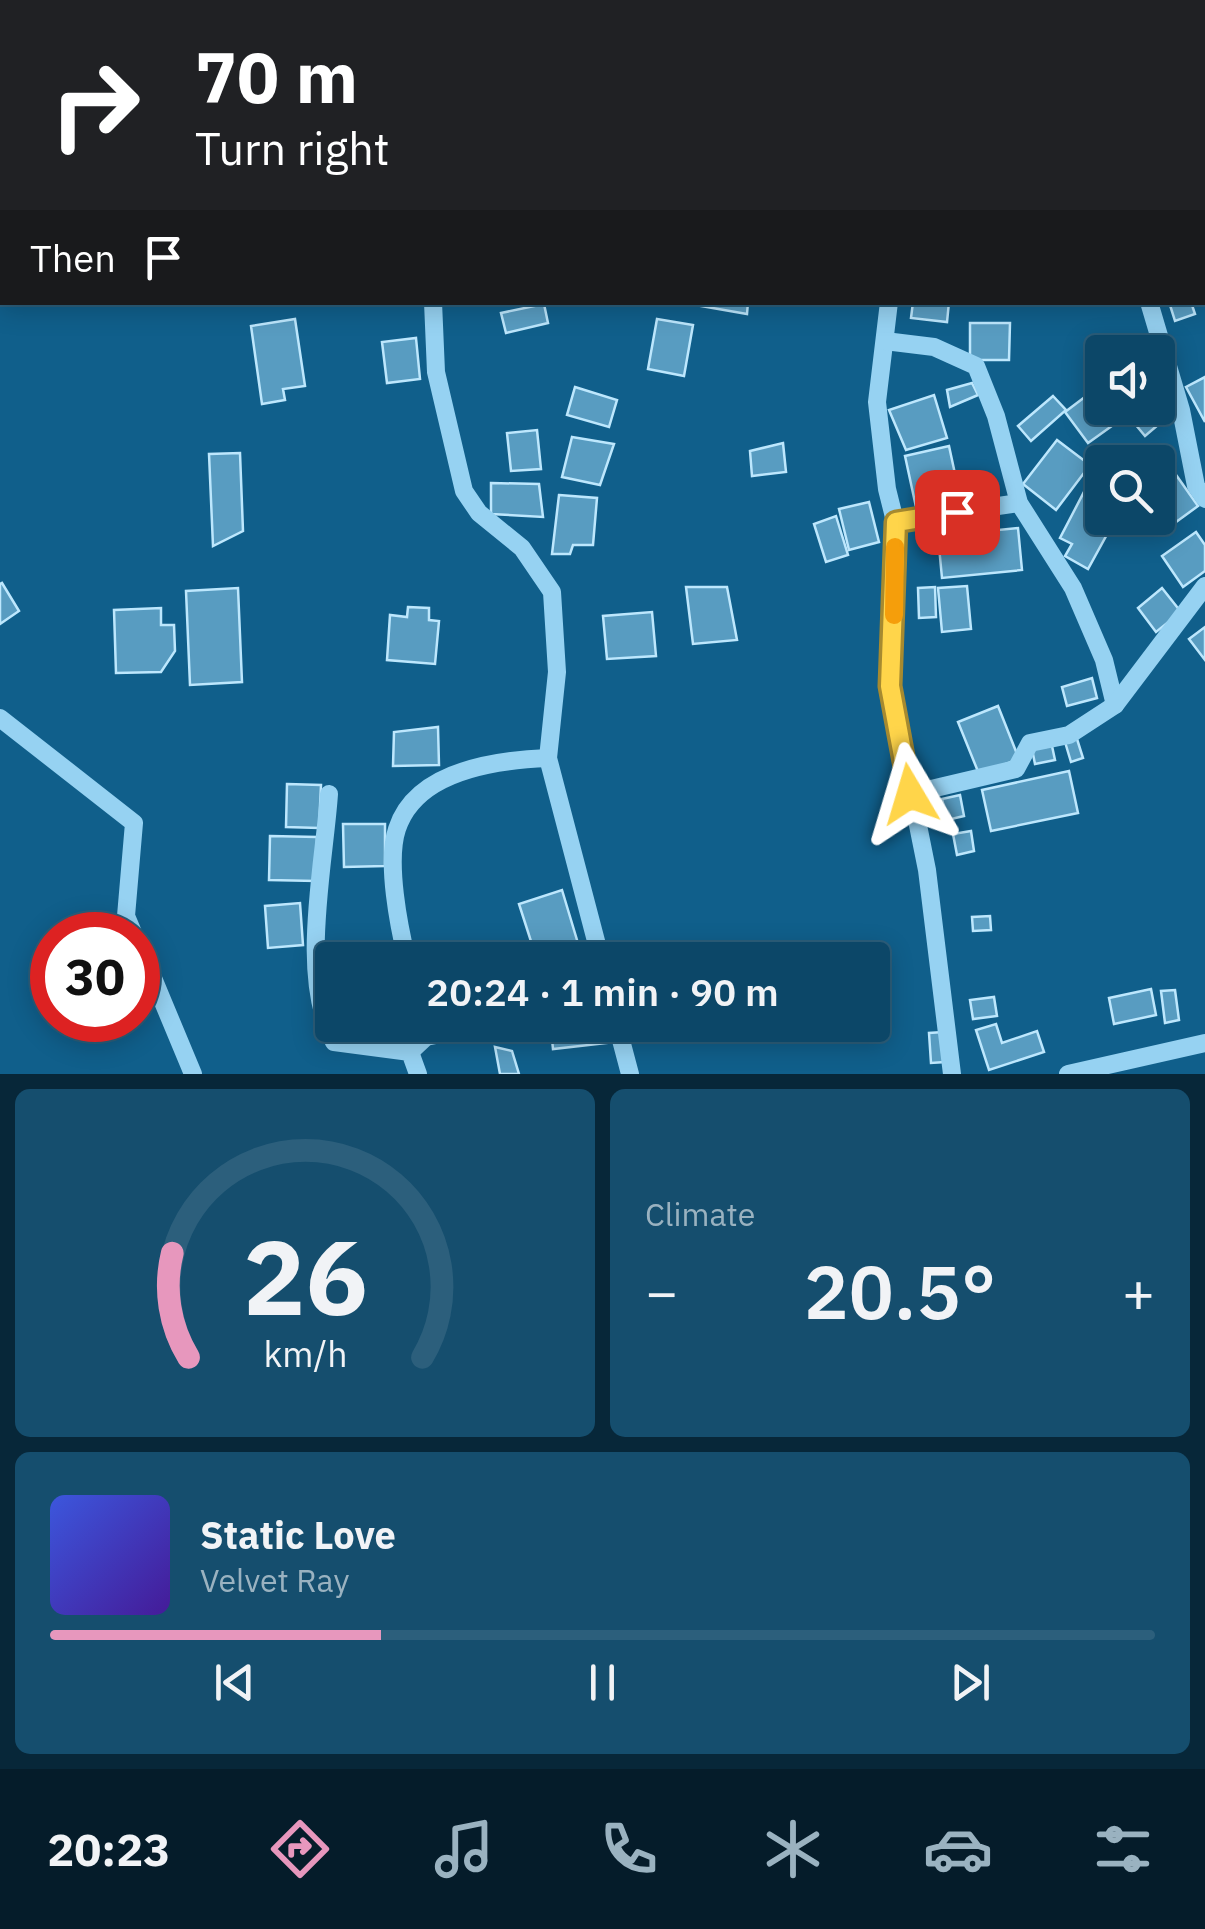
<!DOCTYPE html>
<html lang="en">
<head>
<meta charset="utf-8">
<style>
  body { margin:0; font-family:"IBM Plex Sans",sans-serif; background:#154e6e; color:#f1f3f6; height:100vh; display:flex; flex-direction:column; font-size:38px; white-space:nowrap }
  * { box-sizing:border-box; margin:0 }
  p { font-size:32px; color:#9ab2c0 }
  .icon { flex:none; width:55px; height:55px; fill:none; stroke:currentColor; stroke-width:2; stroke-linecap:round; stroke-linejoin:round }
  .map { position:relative; height:1074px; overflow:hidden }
  .panel { display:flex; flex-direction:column; gap:15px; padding:15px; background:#072739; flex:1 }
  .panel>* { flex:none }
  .banner { position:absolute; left:0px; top:0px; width:1205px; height:305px; box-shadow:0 5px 25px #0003,0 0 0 2px #2c5f7c; background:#202124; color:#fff; overflow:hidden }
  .buttons { position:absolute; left:1085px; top:335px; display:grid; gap:20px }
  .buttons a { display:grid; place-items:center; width:90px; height:90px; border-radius:10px; background:#0c4768; box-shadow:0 5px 25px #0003,0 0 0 2px #2c5f7c; font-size:50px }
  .speed { position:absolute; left:30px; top:912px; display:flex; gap:20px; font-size:50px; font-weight:700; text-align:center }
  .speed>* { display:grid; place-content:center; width:130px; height:130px; border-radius:50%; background:#0c4768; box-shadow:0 5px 25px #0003,0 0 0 2px #2c5f7c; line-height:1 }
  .speed .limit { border:15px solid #d22; background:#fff; color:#111 }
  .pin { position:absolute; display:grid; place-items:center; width:85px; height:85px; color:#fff; margin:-42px; border-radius:20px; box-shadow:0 5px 15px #0006 }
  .me { position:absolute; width:110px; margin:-55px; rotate:353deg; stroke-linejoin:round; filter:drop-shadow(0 0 8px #0008) }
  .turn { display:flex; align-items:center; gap:35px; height:210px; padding:0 30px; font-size:45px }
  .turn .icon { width:130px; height:130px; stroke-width:2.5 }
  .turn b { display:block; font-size:70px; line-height:85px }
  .then { display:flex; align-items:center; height:95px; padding:0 30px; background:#0003; gap:20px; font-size:38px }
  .big { font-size:75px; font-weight:600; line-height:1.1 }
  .panel .widget { flex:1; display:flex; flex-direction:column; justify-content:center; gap:15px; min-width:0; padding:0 35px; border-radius:15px; background:#154e6e }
  .panel .dial { align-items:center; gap:0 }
  .dial svg { height:260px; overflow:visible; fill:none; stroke:#2c5f7c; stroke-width:7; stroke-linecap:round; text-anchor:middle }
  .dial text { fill:#f1f3f6; stroke:none }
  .song { display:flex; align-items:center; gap:30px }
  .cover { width:120px; height:120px; border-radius:15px; background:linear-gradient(135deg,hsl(230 70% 55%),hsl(260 70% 35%)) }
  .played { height:10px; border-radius:5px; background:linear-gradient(90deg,#e797bd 30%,#2c5f7c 30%) }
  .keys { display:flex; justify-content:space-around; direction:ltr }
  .heat { display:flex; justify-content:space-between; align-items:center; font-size:55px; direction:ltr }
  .panel .tiles { flex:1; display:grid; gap:15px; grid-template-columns:1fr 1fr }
  .widget:last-child { grid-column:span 2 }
  .trip { position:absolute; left:315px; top:942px; width:575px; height:100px; border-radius:10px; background:#0c4768; box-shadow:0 5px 25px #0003,0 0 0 2px #2c5f7c; font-weight:600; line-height:100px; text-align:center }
  .tabs { display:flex; height:160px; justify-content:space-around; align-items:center; background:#051c2a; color:#9ab2c0 }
  .tabs .icon { width:70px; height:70px }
  .tabs .selected { color:#e797bd }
  .tabs b { font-size:45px; color:#f1f3f6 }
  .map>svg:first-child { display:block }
  .building { fill:#589cc1; stroke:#bde7fd; stroke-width:2.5 }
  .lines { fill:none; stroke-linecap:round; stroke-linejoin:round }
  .minor { stroke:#96d2f2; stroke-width:18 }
  .route-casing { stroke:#a68a30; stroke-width:25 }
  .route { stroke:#ffd54a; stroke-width:18 }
  .slow { stroke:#f59e0b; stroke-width:18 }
</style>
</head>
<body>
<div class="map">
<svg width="1205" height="1074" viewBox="0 0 1205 1074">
  <rect width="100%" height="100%" fill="#105f8b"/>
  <!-- building -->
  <g class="building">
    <path d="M 286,0 L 324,0 L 324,2 L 287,2 Z"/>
    <rect x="464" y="0" width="43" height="2"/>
    <path d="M 702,302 L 748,302 L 747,314 L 701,306 Z"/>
    <path d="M 913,302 L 949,302 L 947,322 L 911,318 Z"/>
    <path d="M 1169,302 L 1191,302 L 1195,314 L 1175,321 Z"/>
    <path d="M 544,304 L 548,323 L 506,333 L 501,313 Z"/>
    <path d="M 295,319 L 305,386 L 283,389 L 285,400 L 262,404 L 251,326 Z"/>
    <path d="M 657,319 L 693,325 L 684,376 L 648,369 Z"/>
    <path d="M 970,323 L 1010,323 L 1009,360 L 970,360 Z"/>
    <path d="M 416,338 L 420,379 L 387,383 L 382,342 Z"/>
    <path d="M 1143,343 L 1150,352 L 1129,352 Z"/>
    <path d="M 1205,377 L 1205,422 L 1186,387 Z"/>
    <path d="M 972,383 L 978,395 L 950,407 L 947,390 Z"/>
    <path d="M 1102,384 L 1102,408 L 1137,408 L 1088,443 L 1065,412 Z"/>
    <path d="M 575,387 L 617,400 L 609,427 L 567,415 Z"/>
    <path d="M 934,395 L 947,438 L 906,450 L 889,410 Z"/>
    <path d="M 1053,396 L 1066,410 L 1031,441 L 1018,426 Z"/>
    <path d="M 1162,401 L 1172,413 L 1145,436 L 1135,424 Z"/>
    <path d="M 537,430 L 541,469 L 511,471 L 507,433 Z"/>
    <path d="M 572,437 L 614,444 L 600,485 L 562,477 Z"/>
    <path d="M 1057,440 L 1090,465 L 1056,510 L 1023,484 Z"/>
    <path d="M 783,443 L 786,472 L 752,476 L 750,451 Z"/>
    <path d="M 949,446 L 960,497 L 916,507 L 905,456 Z"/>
    <path d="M 1118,452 L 1126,462 L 1105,462 Z"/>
    <path d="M 240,453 L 243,531 L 213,546 L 209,454 Z"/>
    <path d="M 1174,472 L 1198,506 L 1161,533 L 1150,518 L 1158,518 L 1158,485 Z"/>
    <path d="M 491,483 L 539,484 L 543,517 L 491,514 Z"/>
    <path d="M 1086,488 L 1102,497 L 1102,518 L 1116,518 L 1088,569 L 1065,556 L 1072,544 L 1060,538 Z"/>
    <path d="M 559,495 L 597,498 L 593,545 L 573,545 L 570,554 L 552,554 Z"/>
    <path d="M 869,502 L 879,542 L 849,550 L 839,509 Z"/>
    <path d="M 836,516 L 848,555 L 826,562 L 814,524 Z"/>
    <path d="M 1018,528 L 1022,570 L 942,578 L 938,536 Z"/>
    <path d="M 1196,532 L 1205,545 L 1205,571 L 1183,587 L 1162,556 Z"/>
    <path d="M 2,583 L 19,611 L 0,624 L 0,584 Z"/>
    <path d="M 967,586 L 971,629 L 942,632 L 938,588 Z"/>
    <path d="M 686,587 L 727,587 L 737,640 L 693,644 Z"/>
    <path d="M 935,587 L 936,617 L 919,618 L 918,588 Z"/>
    <path d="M 238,588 L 242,682 L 190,685 L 186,591 Z"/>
    <path d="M 1162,588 L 1181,612 L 1156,632 L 1138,608 Z"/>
    <path d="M 408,607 L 429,608 L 429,620 L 439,621 L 435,664 L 387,660 L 390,615 L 407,617 Z"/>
    <path d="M 161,608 L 161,625 L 174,625 L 175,651 L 161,672 L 116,673 L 114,610 Z"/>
    <path d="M 652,612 L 656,656 L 607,659 L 603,616 Z"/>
    <path d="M 1205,627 L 1205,660 L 1189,639 Z"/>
    <path d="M 1092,678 L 1097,698 L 1067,706 L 1062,687 Z"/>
    <path d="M 998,706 L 1019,759 L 979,774 L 958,722 Z"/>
    <path d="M 438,727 L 439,765 L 393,766 L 394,732 Z"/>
    <path d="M 1077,739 L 1083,758 L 1071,762 L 1065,742 Z"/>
    <path d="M 1052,746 L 1055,760 L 1035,764 L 1032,749 Z"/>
    <path d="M 1069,771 L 1078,813 L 991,831 L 982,790 Z"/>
    <path d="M 287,784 L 321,785 L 319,828 L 286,827 Z"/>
    <path d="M 960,795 L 964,816 L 947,820 L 942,799 Z"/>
    <path d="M 343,824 L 385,824 L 385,866 L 344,867 Z"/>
    <path d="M 971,831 L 974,851 L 957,855 L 953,834 Z"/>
    <path d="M 270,836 L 317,837 L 316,881 L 269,880 Z"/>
    <path d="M 562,890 L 583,960 L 537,960 L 519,904 Z"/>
    <path d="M 300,903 L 303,945 L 268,948 L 265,906 Z"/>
    <path d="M 990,916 L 991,930 L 973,931 L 972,917 Z"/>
    <path d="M 1151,989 L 1156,1015 L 1114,1024 L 1109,998 Z"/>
    <path d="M 1175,990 L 1179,1020 L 1165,1023 L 1161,991 Z"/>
    <path d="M 994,997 L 997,1016 L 973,1019 L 970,1000 Z"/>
    <path d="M 996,1024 L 1002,1043 L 1037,1031 L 1044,1052 L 989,1070 L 976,1030 Z"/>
    <path d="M 361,1025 L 407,1025 L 408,1032 L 361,1035 Z"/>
    <path d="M 605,1025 L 607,1043 L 553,1049 L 551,1029 Z"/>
    <path d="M 943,1032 L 945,1062 L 931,1063 L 929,1033 Z"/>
    <path d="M 495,1047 L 512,1051 L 519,1074 L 500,1074 Z"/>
  </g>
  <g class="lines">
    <!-- minor -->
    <g class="minor">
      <path d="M 385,0 L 386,2"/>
      <path d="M 1030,2 L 1031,0"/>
      <path d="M 0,171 L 2,171"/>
      <path d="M 433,302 L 436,372 L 464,491 L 479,513 L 522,548 L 552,592 L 557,672 L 548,758 L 601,960"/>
      <path d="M 889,302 L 877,402 L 887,489 L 895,521 L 890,686 L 927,870 L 952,1074"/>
      <path d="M 1149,302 L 1181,410 L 1196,486 L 1205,499"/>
      <path d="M 885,341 L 934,347 L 976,366 L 996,416 L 1019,503 L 1073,588 L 1104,660 L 1115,705"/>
      <path d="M 895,521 L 1019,503"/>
      <path d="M 0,718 L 134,823 L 126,916 L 134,935"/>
      <path d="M 329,794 C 324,867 299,976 334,1042 L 410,1052 L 418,1074"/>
      <path d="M 910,794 L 1016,769 L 1030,743 L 1069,735 L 1115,705 L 1205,586"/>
      <path d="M 138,942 L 193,1074"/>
      <path d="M 407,960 C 399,927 386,862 397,829 C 416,770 496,760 548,758"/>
      <path d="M 617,1025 L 630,1074"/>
      <path d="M 410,1052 L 426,1037 L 484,1025"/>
      <path d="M 1068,1074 L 1205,1043"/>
    </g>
  </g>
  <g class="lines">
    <!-- route casing -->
    <g class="route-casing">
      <path id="route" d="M 910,794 L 890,686 L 896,522 L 957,512"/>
    </g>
    <!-- route -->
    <use href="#route" class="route"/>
    <!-- slow -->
    <path class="slow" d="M 894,615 L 895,547"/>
  </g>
</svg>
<div class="buttons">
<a><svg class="icon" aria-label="sound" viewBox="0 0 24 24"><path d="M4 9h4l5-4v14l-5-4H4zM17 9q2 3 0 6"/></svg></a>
<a><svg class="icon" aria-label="search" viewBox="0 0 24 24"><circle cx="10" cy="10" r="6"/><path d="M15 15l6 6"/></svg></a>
</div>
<div class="speed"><div class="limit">30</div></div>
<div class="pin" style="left:957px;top:512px;background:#d93025"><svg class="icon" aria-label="arrive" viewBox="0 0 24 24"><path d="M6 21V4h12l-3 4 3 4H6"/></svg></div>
<svg class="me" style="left:910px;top:794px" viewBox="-20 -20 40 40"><path d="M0-17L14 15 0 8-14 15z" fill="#ffd54a" stroke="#fff" stroke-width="4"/></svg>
<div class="trip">20:24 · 1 min · 90 m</div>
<div class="banner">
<div class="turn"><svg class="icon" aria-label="right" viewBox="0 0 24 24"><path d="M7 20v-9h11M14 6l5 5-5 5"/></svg><div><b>70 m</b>Turn right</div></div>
<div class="then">Then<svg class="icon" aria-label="arrive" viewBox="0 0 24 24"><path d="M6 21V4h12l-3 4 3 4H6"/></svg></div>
</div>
</div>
<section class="panel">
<div class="tiles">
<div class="widget dial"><svg viewBox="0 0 100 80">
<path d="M14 69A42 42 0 1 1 86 69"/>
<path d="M14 69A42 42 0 0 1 9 37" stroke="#e797bd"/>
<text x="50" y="56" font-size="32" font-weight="700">26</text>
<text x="50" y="72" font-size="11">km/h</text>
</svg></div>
<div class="widget"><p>Climate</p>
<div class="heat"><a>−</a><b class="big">20.5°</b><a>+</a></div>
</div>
<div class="widget">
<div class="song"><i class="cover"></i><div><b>Static Love</b><p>Velvet Ray</p></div></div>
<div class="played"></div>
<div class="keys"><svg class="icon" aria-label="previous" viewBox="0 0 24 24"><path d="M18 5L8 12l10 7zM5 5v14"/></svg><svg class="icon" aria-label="pause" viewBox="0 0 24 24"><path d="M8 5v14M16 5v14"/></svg><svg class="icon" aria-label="next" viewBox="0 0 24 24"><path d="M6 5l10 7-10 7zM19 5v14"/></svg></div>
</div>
</div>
</section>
<nav class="tabs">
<b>20:23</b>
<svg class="icon selected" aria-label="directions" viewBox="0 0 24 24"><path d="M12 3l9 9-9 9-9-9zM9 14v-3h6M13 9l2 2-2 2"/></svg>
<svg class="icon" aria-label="music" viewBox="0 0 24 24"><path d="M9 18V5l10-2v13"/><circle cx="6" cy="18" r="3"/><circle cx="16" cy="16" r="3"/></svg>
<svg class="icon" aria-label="phone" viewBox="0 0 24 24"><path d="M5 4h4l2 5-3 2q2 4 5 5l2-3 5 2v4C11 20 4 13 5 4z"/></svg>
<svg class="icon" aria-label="climate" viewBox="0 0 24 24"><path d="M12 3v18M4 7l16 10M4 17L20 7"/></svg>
<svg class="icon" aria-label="car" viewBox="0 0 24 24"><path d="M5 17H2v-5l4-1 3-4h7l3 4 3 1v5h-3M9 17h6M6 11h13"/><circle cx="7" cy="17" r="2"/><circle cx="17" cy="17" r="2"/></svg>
<svg class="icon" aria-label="filters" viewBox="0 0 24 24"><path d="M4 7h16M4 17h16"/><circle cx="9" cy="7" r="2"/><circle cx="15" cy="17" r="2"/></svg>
</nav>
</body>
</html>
